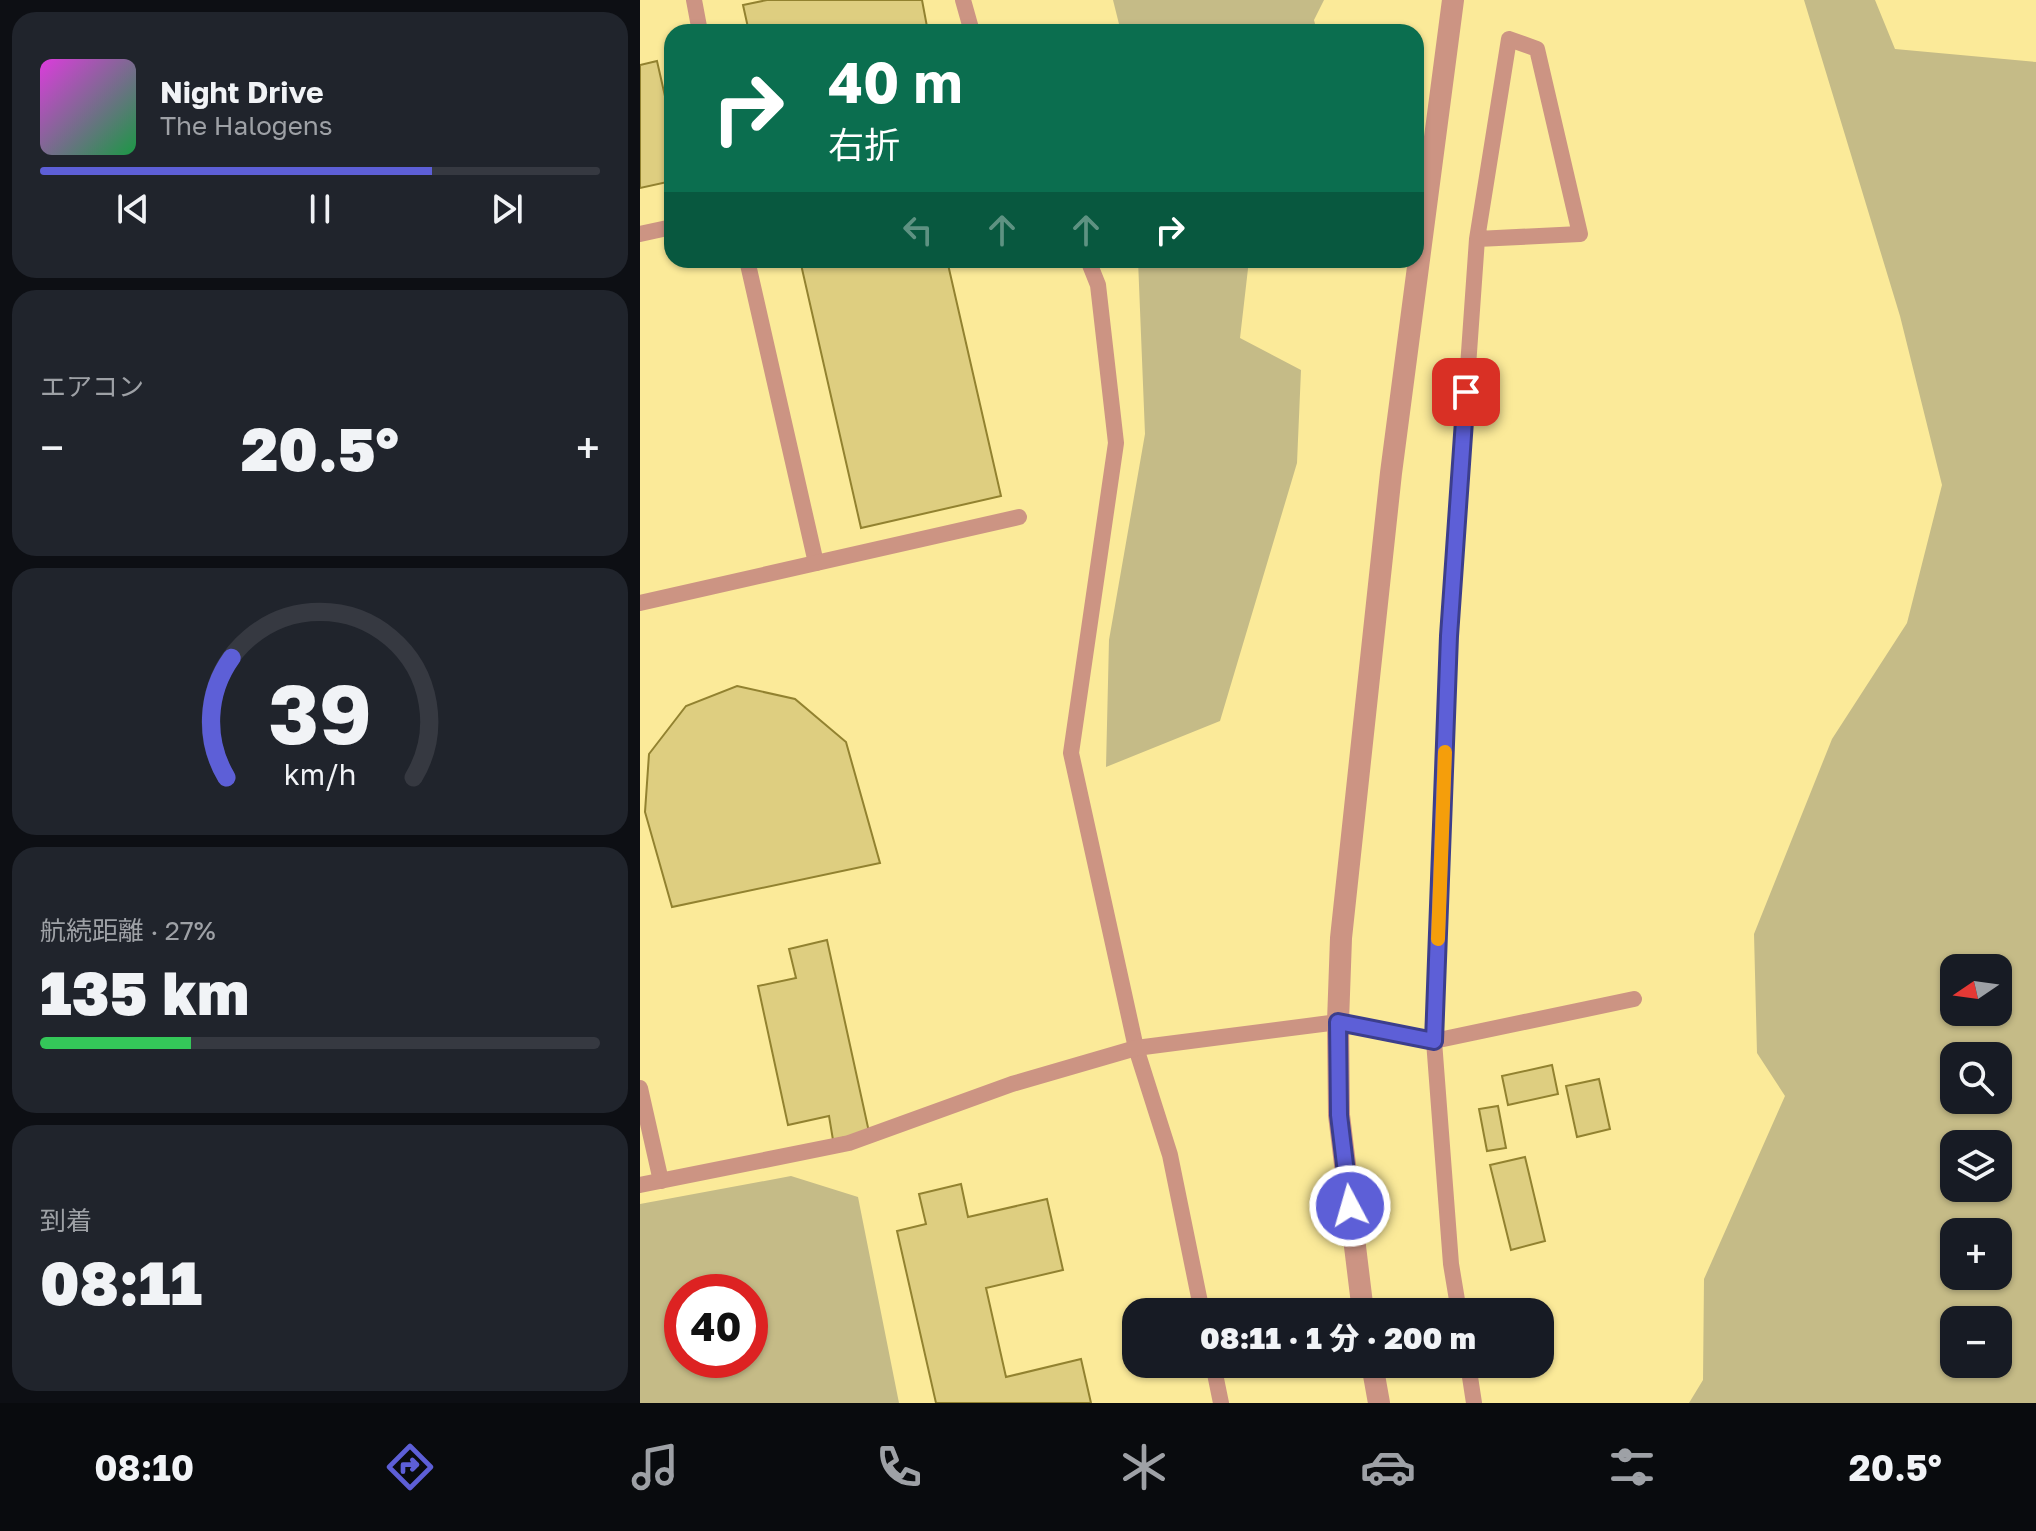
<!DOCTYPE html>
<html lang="ja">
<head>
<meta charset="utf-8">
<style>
  body { margin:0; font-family:"Golos Text","Noto Sans JP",sans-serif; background:#20242c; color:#f1f3f6; height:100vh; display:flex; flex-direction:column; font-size:30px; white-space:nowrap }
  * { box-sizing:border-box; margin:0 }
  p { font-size:26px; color:#9ea1a6 }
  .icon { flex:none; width:44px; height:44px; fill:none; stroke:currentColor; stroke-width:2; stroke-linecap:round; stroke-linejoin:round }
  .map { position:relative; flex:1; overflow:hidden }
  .drawer { display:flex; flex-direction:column; gap:12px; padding:12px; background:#0d0f14; width:640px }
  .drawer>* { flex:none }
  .banner { position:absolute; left:24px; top:24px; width:760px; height:244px; border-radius:24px; box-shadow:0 2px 6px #0004; background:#0b6e4f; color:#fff; overflow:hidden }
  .needle { width:52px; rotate:257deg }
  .controls { position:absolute; left:1300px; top:954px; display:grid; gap:16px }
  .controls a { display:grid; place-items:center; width:72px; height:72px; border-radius:16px; background:#171b24; box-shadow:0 2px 6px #0004; font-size:40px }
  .speed { position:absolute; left:24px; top:1274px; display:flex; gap:16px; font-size:40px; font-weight:700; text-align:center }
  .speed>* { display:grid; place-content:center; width:104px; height:104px; border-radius:50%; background:#171b24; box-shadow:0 2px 6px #0004; line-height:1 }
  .speed .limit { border:12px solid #d22; background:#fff; color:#111 }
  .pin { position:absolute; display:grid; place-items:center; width:68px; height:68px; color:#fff; margin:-34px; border-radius:16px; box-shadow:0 4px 12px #0006 }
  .me { position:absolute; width:88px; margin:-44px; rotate:354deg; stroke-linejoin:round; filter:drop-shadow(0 0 6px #0008) }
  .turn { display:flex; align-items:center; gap:28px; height:168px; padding:0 32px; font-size:36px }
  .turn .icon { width:104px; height:104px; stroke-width:2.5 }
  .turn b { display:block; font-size:56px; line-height:68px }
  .lanes { display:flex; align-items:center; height:76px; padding:0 32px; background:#0003; justify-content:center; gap:40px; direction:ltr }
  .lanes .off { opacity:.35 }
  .big { font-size:60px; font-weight:800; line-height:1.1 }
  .drawer .tile { flex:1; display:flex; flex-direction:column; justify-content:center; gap:12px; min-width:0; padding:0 28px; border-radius:24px; background:#20242c }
  .drawer .dial { align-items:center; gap:0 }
  .dial svg { height:208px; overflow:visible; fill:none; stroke:#363941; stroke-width:7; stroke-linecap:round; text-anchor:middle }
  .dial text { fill:#f1f3f6; stroke:none }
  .song { display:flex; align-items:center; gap:24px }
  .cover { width:96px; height:96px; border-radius:12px; background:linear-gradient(135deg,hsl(300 70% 55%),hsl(140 70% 35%)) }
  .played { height:8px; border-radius:4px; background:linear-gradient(90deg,#5d5fd7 70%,#363941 70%) }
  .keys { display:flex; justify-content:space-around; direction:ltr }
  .heat { display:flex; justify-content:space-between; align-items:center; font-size:44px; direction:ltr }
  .charge { height:12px; border-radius:6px; background:linear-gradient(90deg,#34c759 27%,#363941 0) }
  .trip { position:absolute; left:482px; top:1298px; width:432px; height:80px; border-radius:24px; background:#171b24; box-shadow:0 2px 6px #0004; font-weight:800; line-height:80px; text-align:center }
  .tabs { display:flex; height:128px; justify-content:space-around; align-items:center; background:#090b0e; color:#9ea1a6 }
  .tabs .icon { width:56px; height:56px }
  .tabs .selected { color:#5d5fd7 }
  .tabs b { font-size:36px; color:#f1f3f6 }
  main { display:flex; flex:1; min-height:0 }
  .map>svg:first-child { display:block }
  .green { fill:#c5bb87; fill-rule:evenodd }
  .building { fill:#dece80; stroke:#928230; stroke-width:2 }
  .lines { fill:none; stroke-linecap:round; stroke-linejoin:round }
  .service { stroke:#cc9483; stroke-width:16 }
  .tertiary { stroke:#cc9483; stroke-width:22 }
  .route-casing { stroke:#3c3e8c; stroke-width:20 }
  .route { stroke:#5d5fd7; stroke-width:14 }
  .slow { stroke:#f59e0b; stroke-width:14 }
</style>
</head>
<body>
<main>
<section class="drawer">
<div class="tile">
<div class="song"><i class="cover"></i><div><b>Night Drive</b><p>The Halogens</p></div></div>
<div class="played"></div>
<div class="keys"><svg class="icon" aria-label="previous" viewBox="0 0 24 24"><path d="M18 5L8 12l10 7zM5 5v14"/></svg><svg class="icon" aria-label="pause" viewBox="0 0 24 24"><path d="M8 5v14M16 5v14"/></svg><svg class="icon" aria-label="next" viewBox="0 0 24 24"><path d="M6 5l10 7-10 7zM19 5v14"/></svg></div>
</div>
<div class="tile"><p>エアコン</p>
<div class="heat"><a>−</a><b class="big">20.5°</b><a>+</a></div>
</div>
<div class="tile dial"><svg viewBox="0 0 100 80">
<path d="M14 69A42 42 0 1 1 86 69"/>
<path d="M14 69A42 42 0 0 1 16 23" stroke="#5d5fd7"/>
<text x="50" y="56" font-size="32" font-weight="700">39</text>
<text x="50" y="72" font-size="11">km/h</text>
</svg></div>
<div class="tile"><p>航続距離 · 27%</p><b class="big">135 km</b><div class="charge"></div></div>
<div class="tile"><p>到着</p><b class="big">08:11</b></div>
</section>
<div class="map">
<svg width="1396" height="1403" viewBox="0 0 1396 1403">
  <rect width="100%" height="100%" fill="#fbea99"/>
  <!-- green -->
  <g class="green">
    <path d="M 473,0 L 684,0 L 674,20 L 677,32 L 481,32 Z"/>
    <path d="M 1164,0 L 1235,0 L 1255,49 L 1396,62 L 1396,1403 L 1049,1403 L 1063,1380 L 1064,1279 L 1145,1096 L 1117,1053 L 1114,934 L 1192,739 L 1267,623 L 1302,485 L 1260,316 ZM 1314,968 L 1358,968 L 1358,1012 L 1314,1012 ZM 1314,1056 L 1358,1056 L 1358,1100 L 1314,1100 ZM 1314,1144 L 1358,1144 L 1358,1188 L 1314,1188 ZM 1314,1232 L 1358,1232 L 1358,1276 L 1314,1276 ZM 1314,1320 L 1358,1320 L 1358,1364 L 1314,1364 Z"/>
    <path d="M 498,260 L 609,260 L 600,338 L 661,370 L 657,463 L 580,721 L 466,767 L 469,640 L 505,434 Z"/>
    <path d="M 151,1176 L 218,1197 L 259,1403 L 0,1403 L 0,1204 ZM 42,1292 L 110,1292 L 110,1360 L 42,1360 Z"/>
  </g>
  <!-- building -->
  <g class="building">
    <path d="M 127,0 L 282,0 L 288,32 L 109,32 L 103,5 Z"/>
    <path d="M 17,61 L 32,127 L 32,181 L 0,188 L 0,65 Z"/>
    <path d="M 160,260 L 307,260 L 361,496 L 221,528 Z"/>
    <path d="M 97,686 L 155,699 L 206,742 L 240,863 L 32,907 L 5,812 L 9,754 L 46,706 Z"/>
    <path d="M 187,940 L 229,1132 L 193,1140 L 189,1116 L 148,1125 L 118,986 L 156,978 L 149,949 Z"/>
    <path d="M 912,1065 L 918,1094 L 868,1105 L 862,1076 Z"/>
    <path d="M 959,1079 L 970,1129 L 937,1137 L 926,1086 Z"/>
    <path d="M 858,1106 L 866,1148 L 847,1151 L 839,1109 Z"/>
    <path d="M 885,1157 L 905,1241 L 871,1250 L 850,1165 Z"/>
    <path d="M 321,1184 L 328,1217 L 407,1199 L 423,1270 L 346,1288 L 366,1377 L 441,1359 L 451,1403 L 296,1403 L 257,1231 L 286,1224 L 279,1194 Z"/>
  </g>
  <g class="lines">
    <!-- service -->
    <g class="service">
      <path d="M 54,0 L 60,32"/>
      <path d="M 323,0 L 332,32"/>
      <path d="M 0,234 L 32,227"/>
      <path d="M 107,260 L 176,563"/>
      <path d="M 448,260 L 458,285 L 476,443 L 431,753 L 496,1048 L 530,1155 L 562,1312"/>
      <path d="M 0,603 L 379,517"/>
      <path d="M 0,1088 L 21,1181"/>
      <path d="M 0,1185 L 209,1143 L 372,1084 L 496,1048 L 698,1022 L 794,1041 L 994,999"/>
      <path d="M 819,1312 L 811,1264 L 794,1041 L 809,636 L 837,239 L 869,39 L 897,49 L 940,234 L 837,239"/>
      <path d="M 573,1364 L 581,1403"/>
      <path d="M 828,1364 L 834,1403"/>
    </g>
    <!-- tertiary -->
    <g class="tertiary">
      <path d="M 723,1312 L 699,1115 L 698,1022 L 701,938 L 751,473 L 813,0"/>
      <path d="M 732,1364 L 739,1403"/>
    </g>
  </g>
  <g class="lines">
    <!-- route casing -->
    <g class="route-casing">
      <path id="route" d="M 710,1206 L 699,1115 L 698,1022 L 794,1041 L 809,636 L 826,392"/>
    </g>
    <!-- route -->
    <use href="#route" class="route"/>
    <!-- slow -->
    <path class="slow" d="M 798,939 L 805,752"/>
  </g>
</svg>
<div class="controls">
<a><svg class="needle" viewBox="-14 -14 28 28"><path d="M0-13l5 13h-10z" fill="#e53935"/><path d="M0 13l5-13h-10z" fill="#9ea1a6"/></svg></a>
<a><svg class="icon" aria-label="search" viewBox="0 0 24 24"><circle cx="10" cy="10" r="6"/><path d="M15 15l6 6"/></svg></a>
<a><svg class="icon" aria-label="layers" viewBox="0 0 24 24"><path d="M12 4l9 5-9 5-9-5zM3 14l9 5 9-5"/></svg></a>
<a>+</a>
<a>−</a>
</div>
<div class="speed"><div class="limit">40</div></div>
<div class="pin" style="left:826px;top:392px;background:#d93025"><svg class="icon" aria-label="arrive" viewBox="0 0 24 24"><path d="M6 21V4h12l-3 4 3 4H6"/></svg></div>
<svg class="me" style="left:710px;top:1206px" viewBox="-20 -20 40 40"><circle r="17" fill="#5d5fd7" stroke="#fff" stroke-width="3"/><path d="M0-11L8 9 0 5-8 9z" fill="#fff"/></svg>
<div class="trip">08:11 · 1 分 · 200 m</div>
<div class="banner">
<div class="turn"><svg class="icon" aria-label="right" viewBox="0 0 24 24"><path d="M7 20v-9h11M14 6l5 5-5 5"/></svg><div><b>40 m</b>右折</div></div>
<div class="lanes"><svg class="icon off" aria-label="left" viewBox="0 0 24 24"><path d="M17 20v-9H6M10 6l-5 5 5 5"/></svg><svg class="icon off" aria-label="ahead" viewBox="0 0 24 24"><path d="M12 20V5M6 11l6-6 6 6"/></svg><svg class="icon off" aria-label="ahead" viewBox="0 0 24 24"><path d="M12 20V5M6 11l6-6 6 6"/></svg><svg class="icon" aria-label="right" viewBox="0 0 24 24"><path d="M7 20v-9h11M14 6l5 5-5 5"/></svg></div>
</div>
</div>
</main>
<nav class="tabs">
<b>08:10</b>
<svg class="icon selected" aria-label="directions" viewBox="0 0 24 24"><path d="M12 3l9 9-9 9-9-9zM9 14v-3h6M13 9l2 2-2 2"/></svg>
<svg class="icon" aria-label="music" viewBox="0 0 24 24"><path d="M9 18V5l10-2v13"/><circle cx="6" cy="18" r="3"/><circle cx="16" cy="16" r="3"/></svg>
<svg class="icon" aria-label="phone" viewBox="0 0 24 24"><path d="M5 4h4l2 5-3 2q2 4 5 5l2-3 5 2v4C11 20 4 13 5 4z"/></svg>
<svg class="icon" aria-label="climate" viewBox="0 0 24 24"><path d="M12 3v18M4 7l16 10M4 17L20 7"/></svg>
<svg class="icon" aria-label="car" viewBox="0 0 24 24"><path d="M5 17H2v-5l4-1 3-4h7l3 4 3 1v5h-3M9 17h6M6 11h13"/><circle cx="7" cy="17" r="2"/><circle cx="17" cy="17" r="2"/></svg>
<svg class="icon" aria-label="filters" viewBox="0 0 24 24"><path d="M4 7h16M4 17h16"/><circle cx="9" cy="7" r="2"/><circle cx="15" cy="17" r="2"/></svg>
<b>20.5°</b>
</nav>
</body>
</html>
